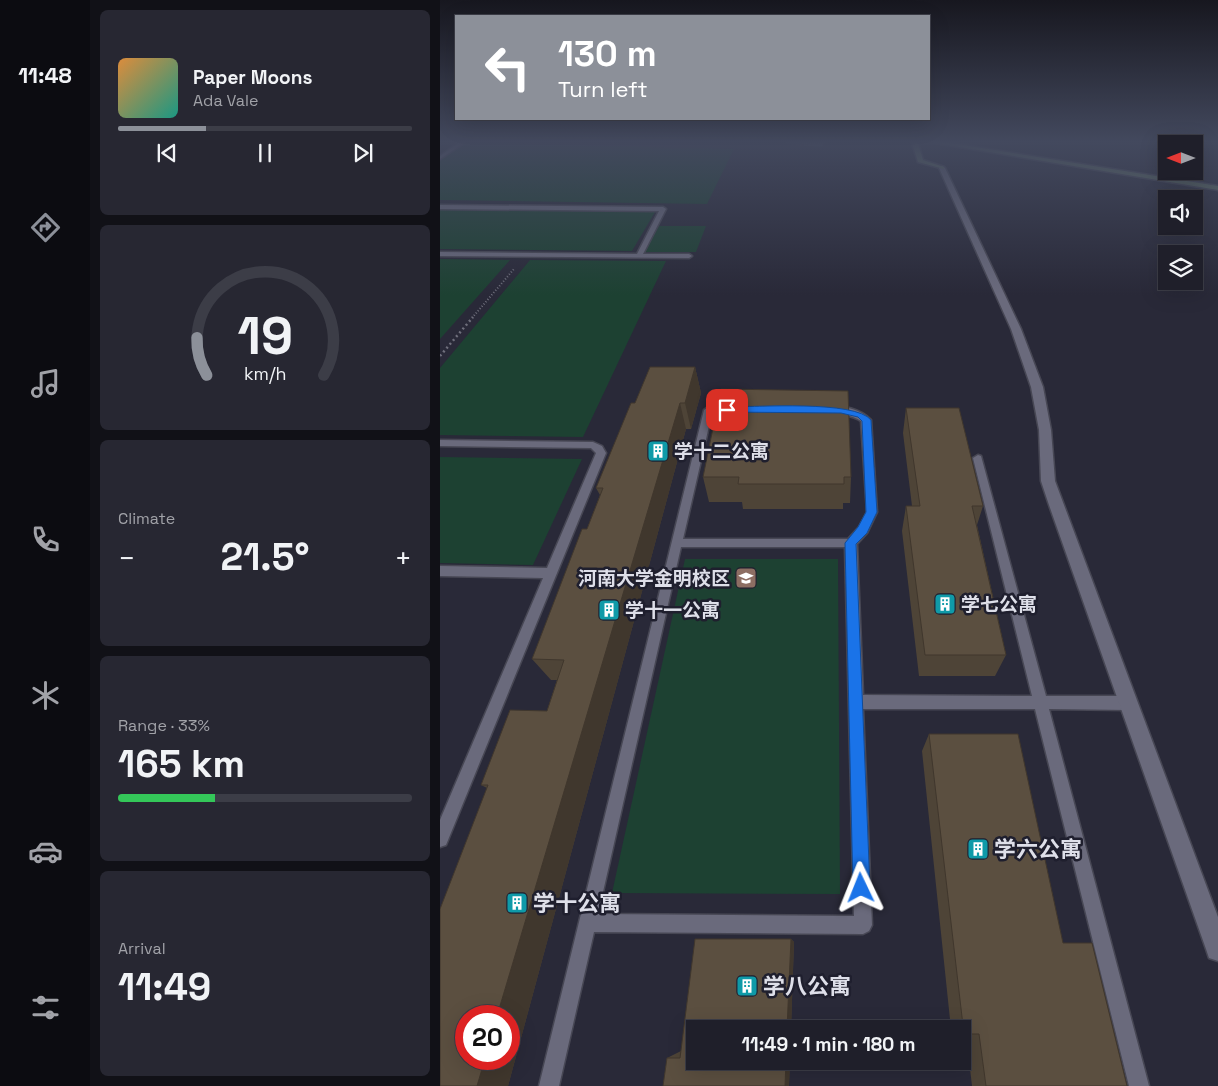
<!DOCTYPE html>
<html lang="en">
<head>
<meta charset="utf-8">
<style>
  body { margin:0; font-family:"Space Grotesk","Noto Sans SC",sans-serif; background:#272732; color:#f1f3f6; height:100vh; display:flex; flex-direction:column; font-size:19px; white-space:nowrap }
  * { box-sizing:border-box; margin:0 }
  p { font-size:16px; color:#a1a2a8 }
  .icon { flex:none; width:28px; height:28px; fill:none; stroke:currentColor; stroke-width:2; stroke-linecap:round; stroke-linejoin:round }
  .map { position:relative; flex:1; overflow:hidden }
  .details { display:flex; flex-direction:column; gap:10px; padding:10px; background:#111117; width:350px }
  .details>* { flex:none }
  .hud { position:absolute; left:15px; top:15px; width:475px; height:105px; border-radius:0px; box-shadow:0 5px 20px #0002,0 0 0 1px #3c3d47; background:#8c9099; color:#fff; overflow:hidden }
  .needle { width:32px; rotate:270deg }
  .tools { position:absolute; left:718px; top:135px; display:grid; gap:10px }
  .tools a { display:grid; place-items:center; width:45px; height:45px; border-radius:0px; background:#1f1f2a; box-shadow:0 5px 20px #0002,0 0 0 1px #3c3d47; font-size:25px }
  .speed { position:absolute; left:15px; top:1005px; display:flex; gap:10px; font-size:25px; font-weight:700; text-align:center }
  .speed>* { display:grid; place-content:center; width:65px; height:65px; border-radius:50%; background:#1f1f2a; box-shadow:0 5px 20px #0002,0 0 0 1px #3c3d47; line-height:1 }
  .speed .limit { border:8px solid #d22; background:#fff; color:#111 }
  .pin { position:absolute; display:grid; place-items:center; width:42px; height:42px; color:#fff; margin:-21px; border-radius:10px; box-shadow:0 2px 8px #0006 }
  .me { position:absolute; width:55px; margin:-28px; rotate:358deg; stroke-linejoin:round; filter:drop-shadow(0 0 4px #0008) }
  .turn { display:flex; align-items:center; gap:18px; height:105px; padding:0 20px; font-size:22px }
  .turn .icon { width:65px; height:65px; stroke-width:2.5 }
  .turn b { display:block; font-size:35px; line-height:42px }
  .big { font-size:38px; font-weight:600; line-height:1.1 }
  .details .widget { flex:1; display:flex; flex-direction:column; justify-content:center; gap:8px; min-width:0; padding:0 18px; border-radius:8px; background:#272732 }
  .details .dial { align-items:center; gap:0 }
  .dial svg { height:130px; overflow:visible; fill:none; stroke:#3c3d47; stroke-width:7; stroke-linecap:round; text-anchor:middle }
  .dial text { fill:#f1f3f6; stroke:none }
  .song { display:flex; align-items:center; gap:15px }
  .cover { width:60px; height:60px; border-radius:8px; background:linear-gradient(135deg,hsl(30 70% 55%),hsl(170 70% 35%)) }
  .played { height:5px; border-radius:2px; background:linear-gradient(90deg,#8c9099 30%,#3c3d47 30%) }
  .keys { display:flex; justify-content:space-around; direction:ltr }
  .heat { display:flex; justify-content:space-between; align-items:center; font-size:28px; direction:ltr }
  .charge { height:8px; border-radius:4px; background:linear-gradient(90deg,#34c759 33%,#3c3d47 0) }
  .trip { position:absolute; left:246px; top:1020px; width:285px; height:50px; border-radius:0px; background:#1f1f2a; box-shadow:0 5px 20px #0002,0 0 0 1px #3c3d47; font-weight:600; line-height:50px; text-align:center }
  main { display:flex; flex:1; min-height:0 }
  .menu { display:flex; flex-direction:column; width:90px; justify-content:space-around; align-items:center; background:#0c0c11; color:#a1a2a8 }
  .menu .icon { width:35px; height:35px }
  .menu .on { color:#8c9099 }
  .menu b { font-size:22px; color:#f1f3f6 }
  .map>svg:first-child { display:block }
  .green { fill:#1d4132 }
  .lines { fill:none; stroke-linecap:round; stroke-linejoin:round }
  .service-casing { stroke:#474754; stroke-width:3 }
  .minor-casing { stroke:#474754; stroke-width:3 }
  .secondary-casing { stroke:#474754; stroke-width:3 }
  .path-far1 { stroke:#6f6f7c; stroke-width:2; stroke-dasharray:1 2; stroke-linecap:butt }
  .path { stroke:#6f6f7c; stroke-width:2.5; stroke-dasharray:2 3; stroke-linecap:butt }
  .service { fill:#6a6a7c; fill-rule:evenodd }
  .minor { fill:#6a6a7c; fill-rule:evenodd }
  .secondary { fill:#667a66; fill-rule:evenodd }
  .wall { fill:#4e4437 }
  .shaded-wall { fill:#40372d }
  .building { fill:#5b4f40; stroke:#40372d }
  .route { fill:#1a73e8; stroke:#114b97 }
  .labels { text-anchor:middle; dominant-baseline:central; stroke-width:5; stroke-linejoin:round; paint-order:stroke }
  .poi-label { font-size:19px; font-weight:bold; fill:#dedfe9; stroke:#1f1f2e; text-anchor:start }
  .near-poi-label { font-size:22px; font-weight:bold; fill:#dedfe9; stroke:#1f1f2e; text-anchor:start }
</style>
</head>
<body>
<main>
<nav class="menu">
<b>11:48</b>
<svg class="icon on" aria-label="directions" viewBox="0 0 24 24"><path d="M12 3l9 9-9 9-9-9zM9 14v-3h6M13 9l2 2-2 2"/></svg>
<svg class="icon" aria-label="music" viewBox="0 0 24 24"><path d="M9 18V5l10-2v13"/><circle cx="6" cy="18" r="3"/><circle cx="16" cy="16" r="3"/></svg>
<svg class="icon" aria-label="phone" viewBox="0 0 24 24"><path d="M5 4h4l2 5-3 2q2 4 5 5l2-3 5 2v4C11 20 4 13 5 4z"/></svg>
<svg class="icon" aria-label="climate" viewBox="0 0 24 24"><path d="M12 3v18M4 7l16 10M4 17L20 7"/></svg>
<svg class="icon" aria-label="car" viewBox="0 0 24 24"><path d="M5 17H2v-5l4-1 3-4h7l3 4 3 1v5h-3M9 17h6M6 11h13"/><circle cx="7" cy="17" r="2"/><circle cx="17" cy="17" r="2"/></svg>
<svg class="icon" aria-label="filters" viewBox="0 0 24 24"><path d="M4 7h16M4 17h16"/><circle cx="9" cy="7" r="2"/><circle cx="15" cy="17" r="2"/></svg>
</nav>
<section class="details">
<div class="widget">
<div class="song"><i class="cover"></i><div><b>Paper Moons</b><p>Ada Vale</p></div></div>
<div class="played"></div>
<div class="keys"><svg class="icon" aria-label="previous" viewBox="0 0 24 24"><path d="M18 5L8 12l10 7zM5 5v14"/></svg><svg class="icon" aria-label="pause" viewBox="0 0 24 24"><path d="M8 5v14M16 5v14"/></svg><svg class="icon" aria-label="next" viewBox="0 0 24 24"><path d="M6 5l10 7-10 7zM19 5v14"/></svg></div>
</div>
<div class="widget dial"><svg viewBox="0 0 100 80">
<path d="M14 69A42 42 0 1 1 86 69"/>
<path d="M14 69A42 42 0 0 1 8 46" stroke="#8c9099"/>
<text x="50" y="56" font-size="32" font-weight="700">19</text>
<text x="50" y="72" font-size="11">km/h</text>
</svg></div>
<div class="widget"><p>Climate</p>
<div class="heat"><a>−</a><b class="big">21.5°</b><a>+</a></div>
</div>
<div class="widget"><p>Range · 33%</p><b class="big">165 km</b><div class="charge"></div></div>
<div class="widget"><p>Arrival</p><b class="big">11:49</b></div>
</section>
<div class="map">
<svg width="778" height="1086" viewBox="0 0 778 1086">
  <rect width="100%" height="100%" fill="#292938"/>
  <!-- green -->
  <g class="green">
    <path d="M 19,143 L 45,143 L 294,149 L 267,204 L 0,200 L 0,156 Z"/>
    <path d="M 0,210 L 215,212 L 192,251 L 0,249 Z"/>
    <path d="M 219,226 L 266,226 L 256,252 L 205,252 Z"/>
    <path d="M 0,259 L 70,260 L 0,339 Z"/>
    <path d="M 90,260 L 226,261 L 143,437 L 0,435 L 0,368 Z"/>
    <path d="M 0,457 L 142,459 L 93,565 L 0,563 Z"/>
    <path d="M 245,559 L 398,559 L 400,894 L 172,893 Z"/>
  </g>
  <g class="lines">
    <!-- service casing -->
    <g class="service-casing">
      <g id="service">
        <path d="M 18,143 L 24,143 L 0,159 L 0,156 Z"/>
        <path d="M 0,205 L 223,207 L 226,209 L 203,254 L 249,254 L 252,256 L 249,258 L 0,256 L 0,252 L 197,254 L 219,211 L 0,209 Z"/>
        <path d="M 268,407 L 292,407 L 296,410 L 292,413 L 272,413 L 243,539 L 408,539 L 419,527 L 427,512 L 421,421 C 411,414 397,415 391,410 C 401,402 423,411 431,420 L 437,512 L 427,533 L 417,544 L 423,695 L 592,696 L 533,458 L 538,455 L 541,456 L 606,696 L 689,696 L 694,698 L 696,703 L 694,708 L 689,710 L 609,709 L 709,1086 L 689,1086 L 595,709 L 423,709 L 432,925 L 429,931 L 423,934 L 154,932 L 119,1086 L 99,1086 L 264,410 ZM 241,547 L 405,547 L 414,916 L 158,914 Z"/>
        <path d="M 0,440 L 153,442 L 162,446 L 166,453 L 6,845 L 0,847 L 0,820 L 103,578 L 0,576 L 0,566 L 107,568 L 156,453 L 151,448 L 0,446 Z"/>
      </g>
    </g>
    <!-- minor casing -->
    <g class="minor-casing">
      <g id="minor">
        <path d="M 347,143 L 384,143 L 381,145 Z"/>
        <path d="M 502,166 L 505,168 L 581,329 L 603,387 L 611,430 L 615,481 L 778,917 L 778,961 L 769,958 L 766,949 L 609,505 L 601,481 L 599,430 L 591,387 L 571,329 L 499,168 Z"/>
      </g>
    </g>
    <!-- secondary casing -->
    <g class="secondary-casing">
      <g id="secondary">
        <path d="M 472,143 L 478,143 L 483,160 L 504,167 L 504,169 L 478,162 Z"/>
        <path d="M 495,143 L 511,143 L 778,186 L 778,190 Z"/>
      </g>
    </g>
    <!-- path-far1 -->
    <path class="path-far1" d="M 32,318 L 74,269"/>
    <!-- path -->
    <path class="path" d="M 0,356 L 33,317"/>
    <!-- service -->
    <use href="#service" class="service"/>
    <!-- minor -->
    <use href="#minor" class="minor"/>
    <!-- secondary -->
    <use href="#secondary" class="secondary"/>
  </g>
  <!-- wall -->
  <g class="wall">
    <path d="M 255,367 L 261,393 L 251,429 L 246,429 L 68,1086 L 0,1086 L 47,788 L 41,785 L 107,711 L 117,680 L 111,680 L 92,659 L 147,529 L 160,495 L 156,488 L 195,403 Z"/>
    <path d="M 466,408 L 543,506 L 537,525 L 566,655 L 555,676 L 479,676 L 462,531 L 466,506 L 472,506 L 463,433 Z"/>
    <path d="M 263,477 L 411,477 L 410,503 L 403,503 L 403,509 L 303,509 L 302,502 L 269,502 Z"/>
    <path d="M 489,734 L 623,943 L 687,1086 L 532,1086 L 526,1034 L 522,1033 L 522,1029 L 511,1029 L 482,751 Z"/>
    <path d="M 351,939 L 354,942 L 349,1086 L 223,1086 L 227,1058 L 241,1051 Z"/>
  </g>
  <!-- shaded-wall -->
  <g class="shaded-wall">
    <path d="M 255,367 L 261,393 L 251,429 L 245,403 Z"/>
    <path d="M 240,403 L 246,429 L 68,1086 L 37,1086 L 45,1059 L 69,1059 L 69,1016 L 57,1016 Z"/>
    <path d="M 351,939 L 354,942 L 351,1029 L 347,1029 Z"/>
    <path d="M 346,1061 L 350,1061 L 349,1086 L 345,1086 Z"/>
  </g>
  <!-- building -->
  <g class="building">
    <path d="M 210,367 L 255,367 L 245,403 L 240,403 L 57,1016 L 26,1016 L 26,1059 L 45,1059 L 37,1086 L 0,1086 L 0,909 L 48,785 L 41,785 L 70,710 L 107,711 L 124,660 L 92,659 L 142,529 L 147,529 L 163,488 L 156,488 L 191,403 L 195,403 Z"/>
    <path d="M 281,389 L 408,391 L 411,477 L 404,477 L 404,484 L 298,484 L 299,477 L 263,477 Z"/>
    <path d="M 466,408 L 519,408 L 543,506 L 532,506 L 566,655 L 485,655 L 466,506 L 480,506 Z"/>
    <path d="M 489,734 L 578,734 L 623,943 L 652,943 L 687,1086 L 546,1086 L 539,1034 L 524,1034 Z"/>
    <path d="M 255,939 L 351,939 L 347,1029 L 255,1029 L 255,1061 L 346,1061 L 345,1086 L 223,1086 L 227,1058 L 240,1058 Z"/>
  </g>
  <!-- sky -->
  <linearGradient id="sky" x2="0" y2="1"><stop stop-color="#17171f"/><stop offset="0.48" stop-color="#43495e"/><stop offset="1" stop-color="#43495e" stop-opacity="0"/></linearGradient>
  <rect width="778" height="295" fill="url(#sky)"/>
  <!-- route -->
  <path class="route" d="M 287,407 C 316,407 415,400 431,420 L 437,512 L 427,533 L 416,544 L 430,888 L 427,894 L 421,896 L 415,894 L 413,888 L 405,543 L 418,527 L 426,512 L 422,421 L 418,417 L 401,413 L 284,412 L 284,408 Z"/>
  <!-- icons -->
  <defs>
    <g id="building-square" transform="scale(1.125)"><rect x="-9" y="-9" width="18" height="18" rx="4" fill="#0f9aa8" stroke="#1f1f2e"/><path d="M-4-6H4V6H1V3H-1V6H-4ZM-2.5-4.3h1.7v1.8h-1.7ZM.8-4.3h1.7v1.8H.8ZM-2.5-1h1.7V.8h-1.7ZM.8-1h1.7V.8H.8Z" fill="#fff"/></g>
    <g id="university-square" transform="scale(1.125)"><rect x="-9" y="-9" width="18" height="18" rx="4" fill="#8d6e63" stroke="#1f1f2e"/><path d="M0-5L7-2L0 1L-7-2ZM-4 1L0 2.5L4 1V4Q0 6-4 4Z" fill="#fff"/></g>
  </defs>
  <g fill-rule="evenodd">
    <use href="#building-square" x="218" y="451"/>
    <use href="#university-square" x="306" y="578"/>
    <use href="#building-square" x="505" y="604"/>
    <use href="#building-square" x="169" y="610"/>
    <use href="#building-square" x="538" y="849"/>
    <use href="#building-square" x="77" y="903"/>
    <use href="#building-square" x="307" y="986"/>
  </g>
  <g class="labels">
    <!-- poi labels -->
    <g class="poi-label">
      <text x="234" y="451">学十二公寓</text>
      <text x="290" y="578" text-anchor="end">河南大学金明校区</text>
      <text x="521" y="604">学七公寓</text>
      <text x="185" y="610">学十一公寓</text>
    </g>
    <!-- near-poi labels -->
    <g class="near-poi-label">
      <text x="554" y="849">学六公寓</text>
      <text x="93" y="903">学十公寓</text>
      <text x="323" y="986">学八公寓</text>
    </g>
  </g>
</svg>
<div class="tools">
<a><svg class="needle" viewBox="-14 -14 28 28"><path d="M0-13l5 13h-10z" fill="#e53935"/><path d="M0 13l5-13h-10z" fill="#a1a2a8"/></svg></a>
<a><svg class="icon" aria-label="sound" viewBox="0 0 24 24"><path d="M4 9h4l5-4v14l-5-4H4zM17 9q2 3 0 6"/></svg></a>
<a><svg class="icon" aria-label="layers" viewBox="0 0 24 24"><path d="M12 4l9 5-9 5-9-5zM3 14l9 5 9-5"/></svg></a>
</div>
<div class="speed"><div class="limit">20</div></div>
<div class="pin" style="left:287px;top:410px;background:#d93025"><svg class="icon" aria-label="arrive" viewBox="0 0 24 24"><path d="M6 21V4h12l-3 4 3 4H6"/></svg></div>
<svg class="me" style="left:421px;top:888px" viewBox="-20 -20 40 40"><path d="M0-17L14 15 0 8-14 15z" fill="#1a73e8" stroke="#fff" stroke-width="4"/></svg>
<div class="trip">11:49 · 1 min · 180 m</div>
<div class="hud">
<div class="turn"><svg class="icon" aria-label="left" viewBox="0 0 24 24"><path d="M17 20v-9H6M10 6l-5 5 5 5"/></svg><div><b>130 m</b>Turn left</div></div>
</div>
</div>
</main>
</body>
</html>
